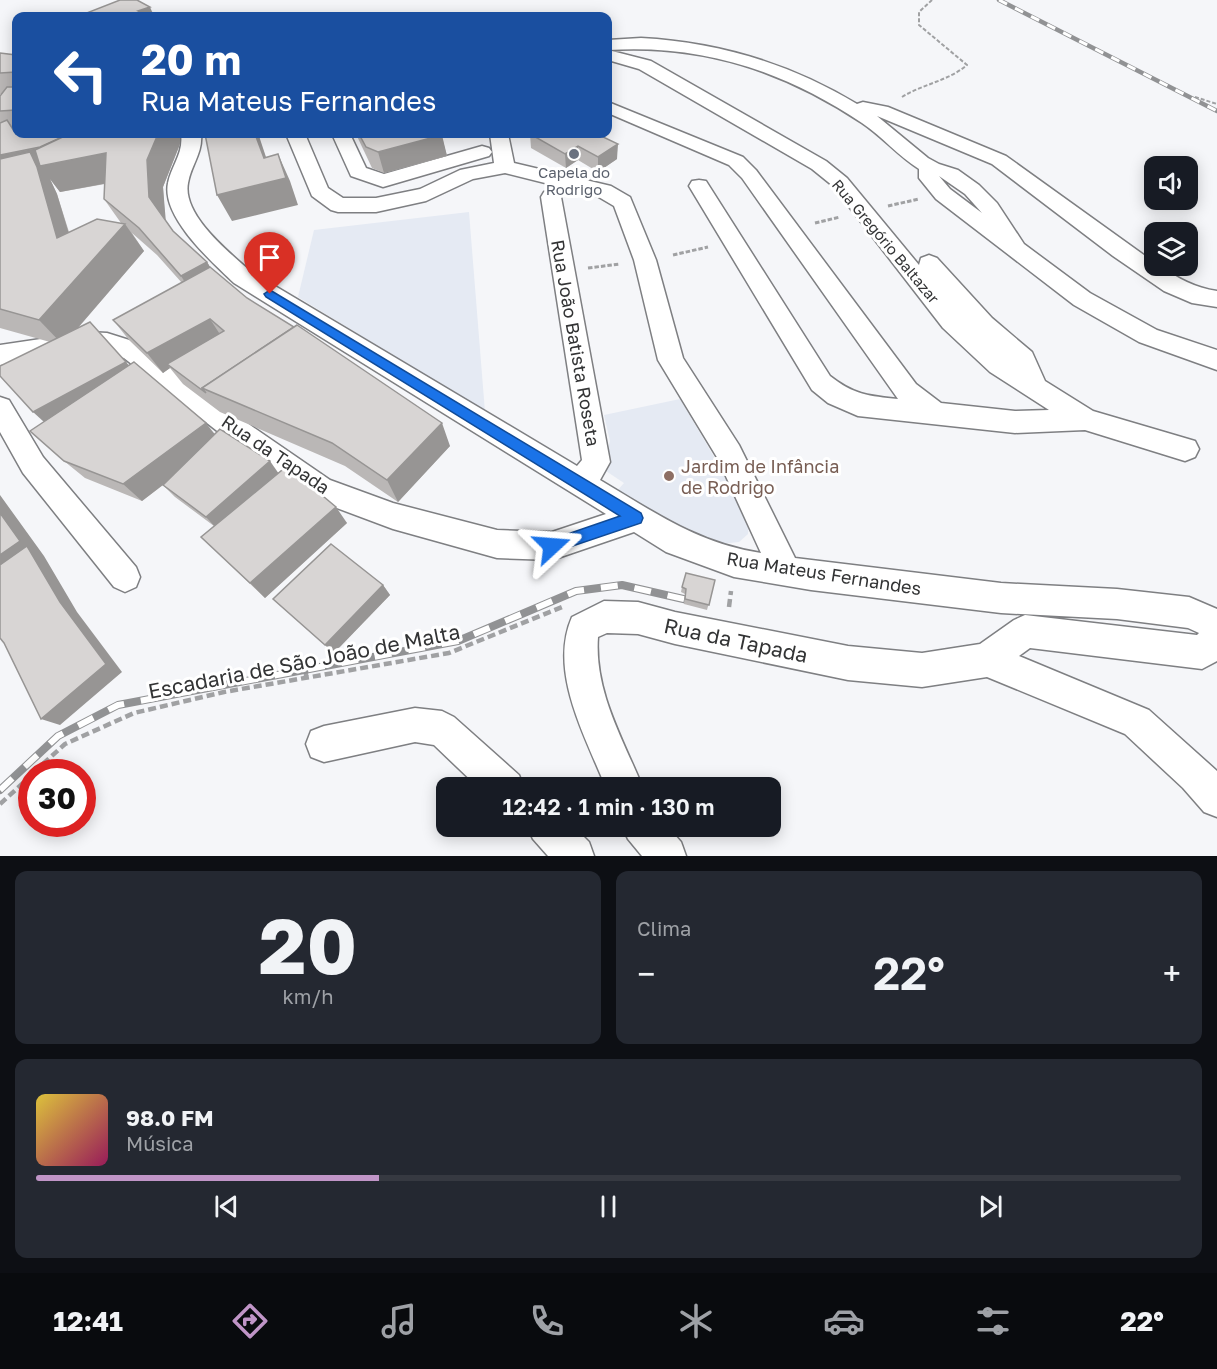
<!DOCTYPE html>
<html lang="pt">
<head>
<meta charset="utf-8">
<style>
  body { margin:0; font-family:"Golos Text",sans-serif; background:#242831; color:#f1f3f6; height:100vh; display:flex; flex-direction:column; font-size:22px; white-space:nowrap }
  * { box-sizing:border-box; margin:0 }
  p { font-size:20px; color:#9ea1a6 }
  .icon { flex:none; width:33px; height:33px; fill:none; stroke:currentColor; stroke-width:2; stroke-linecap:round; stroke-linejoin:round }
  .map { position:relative; height:856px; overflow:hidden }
  .sheet { display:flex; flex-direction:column; gap:15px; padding:15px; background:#0d0f14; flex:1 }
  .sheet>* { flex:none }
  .guide { position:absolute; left:12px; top:12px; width:600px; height:126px; border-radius:12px; box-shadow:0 3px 15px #0003; background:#1a4fa0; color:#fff; overflow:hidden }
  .tools { position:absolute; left:1144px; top:156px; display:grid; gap:12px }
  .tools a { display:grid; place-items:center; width:54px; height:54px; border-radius:12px; background:#171b24; box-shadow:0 3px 15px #0003; font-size:30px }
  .speed { position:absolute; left:18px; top:759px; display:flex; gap:12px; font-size:30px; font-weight:700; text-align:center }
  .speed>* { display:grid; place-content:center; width:78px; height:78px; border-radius:50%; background:#171b24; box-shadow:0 3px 15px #0003; line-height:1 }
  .speed .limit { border:9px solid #d22; background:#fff; color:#111 }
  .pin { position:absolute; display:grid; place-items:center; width:51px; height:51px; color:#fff; margin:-62px -26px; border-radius:50% 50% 50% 0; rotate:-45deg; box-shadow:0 0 6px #0007 }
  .pin .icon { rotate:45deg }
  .me { position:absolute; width:66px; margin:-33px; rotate:71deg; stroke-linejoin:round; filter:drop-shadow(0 0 4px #0008) }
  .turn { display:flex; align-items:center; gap:21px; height:126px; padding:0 30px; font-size:27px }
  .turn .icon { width:78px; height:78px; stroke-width:2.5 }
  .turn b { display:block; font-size:42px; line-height:51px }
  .big { font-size:45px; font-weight:600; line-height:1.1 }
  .sheet .tile { flex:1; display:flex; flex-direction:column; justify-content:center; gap:9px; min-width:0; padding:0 21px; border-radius:12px; background:#242831 }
  .sheet .dial { align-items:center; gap:0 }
  .dial b { font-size:78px; line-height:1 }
  .song { display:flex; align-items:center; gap:18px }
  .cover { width:72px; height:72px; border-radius:9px; background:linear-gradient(135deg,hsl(50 70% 55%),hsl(330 70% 35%)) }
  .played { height:6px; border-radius:3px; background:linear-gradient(90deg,#c095c7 30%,#363941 30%) }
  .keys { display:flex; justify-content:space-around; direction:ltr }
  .heat { display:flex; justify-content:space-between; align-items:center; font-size:33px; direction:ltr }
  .sheet .tiles { flex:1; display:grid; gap:15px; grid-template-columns:1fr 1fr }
  .tile:last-child { grid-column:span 2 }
  .trip { position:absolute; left:436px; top:777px; width:345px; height:60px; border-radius:12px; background:#171b24; box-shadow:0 3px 15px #0003; font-weight:600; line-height:60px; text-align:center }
  .dock { display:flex; height:96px; justify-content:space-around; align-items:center; background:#090b0e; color:#9ea1a6 }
  .dock .icon { width:42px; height:42px }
  .dock .on { color:#c095c7 }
  .dock b { font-size:27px; color:#f1f3f6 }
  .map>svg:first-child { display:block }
  .built { fill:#e5eaf3 }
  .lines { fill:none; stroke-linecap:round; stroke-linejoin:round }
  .minor-casing { stroke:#7e7f82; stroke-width:3 }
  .path-far2 { stroke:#a0a1a3; stroke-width:2; stroke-dasharray:4 2; stroke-linecap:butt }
  .path-far1 { stroke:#a0a1a3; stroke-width:3; stroke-dasharray:4.5 2; stroke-linecap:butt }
  .path { stroke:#a0a1a3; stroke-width:4.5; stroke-dasharray:8 4; stroke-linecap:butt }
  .minor { fill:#fff; fill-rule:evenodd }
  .rail-far1-casing { stroke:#919294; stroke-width:4.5 }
  .rail-casing { stroke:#919294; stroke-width:8 }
  .rail-far1 { stroke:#fff; stroke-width:3; stroke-dasharray:9; stroke-linecap:butt }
  .rail { stroke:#fff; stroke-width:6; stroke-dasharray:17; stroke-linecap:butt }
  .wall { fill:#bab7b6; fill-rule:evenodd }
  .shaded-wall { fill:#979594 }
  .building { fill:#d8d5d4; stroke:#979594; stroke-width:1.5 }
  .route { fill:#1a73e8; stroke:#114b97; stroke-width:1.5 }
  .worship-dot { fill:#6b7280; stroke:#fff; stroke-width:2 }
  .education-dot { fill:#8d6e63; stroke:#fff; stroke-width:2 }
  .labels { text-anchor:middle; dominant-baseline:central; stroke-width:6; stroke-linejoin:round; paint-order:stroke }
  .far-worship-label { font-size:15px; fill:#5b616d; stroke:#fff }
  .far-street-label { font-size:15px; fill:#333435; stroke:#fff }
  .street-label { font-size:18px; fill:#333435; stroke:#fff }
  .education-label { font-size:18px; fill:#785e54; stroke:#fff; text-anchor:start }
  .near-street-label { font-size:21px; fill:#333435; stroke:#fff }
</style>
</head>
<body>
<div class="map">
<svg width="1217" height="856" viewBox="0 0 1217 856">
  <rect width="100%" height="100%" fill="#f5f6f9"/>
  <!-- built -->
  <g class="built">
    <path d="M 469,212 L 485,412 L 298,297 L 314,230 Z"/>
    <path d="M 680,399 L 743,506 L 749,522 L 748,534 L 739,542 L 720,544 L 693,536 L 617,491 L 624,483 L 603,469 L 610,441 L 604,415 Z"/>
  </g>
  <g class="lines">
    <!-- minor casing -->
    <g class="minor-casing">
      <g id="minor">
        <path d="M 641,38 C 718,42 791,64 857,104 L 863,102 L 888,107 L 1006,156 L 1155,263 L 1155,266 L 1159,266 C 1178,278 1195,288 1217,291 L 1217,307 L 1192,303 L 1164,291 L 1113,256 L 992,164 L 877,116 L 928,158 L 939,164 L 958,170 L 979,185 L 997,203 L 1024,244 L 1090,293 L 1157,330 L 1217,350 L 1217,370 L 1139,342 L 1074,305 L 936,199 L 919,178 L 919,169 C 898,156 883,137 862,123 C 784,71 703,44 608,50 L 651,61 L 826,161 L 847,178 L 919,265 L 921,258 L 929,255 L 937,258 L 992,318 L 1032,352 L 1045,381 L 1093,411 L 1195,441 L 1199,449 L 1195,457 L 1185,461 L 1085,430 L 1015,433 L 858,416 L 828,403 L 812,390 L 689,186 L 692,181 L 699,180 L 706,181 L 830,376 C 854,395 869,396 898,399 L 742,178 L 729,165 L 608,113 L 608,102 L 743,157 L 756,170 L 916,384 L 941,403 L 1015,411 L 1049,410 L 990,372 L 943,328 L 833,186 L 812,169 L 639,69 L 608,60 L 608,40 ZM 939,176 L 965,194 L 982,213 L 950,189 Z"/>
        <path d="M 181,134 L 201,134 C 203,153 191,165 188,183 C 182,215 229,252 250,271 L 577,466 L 582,460 L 541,197 L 544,192 L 551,190 L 558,192 L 561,197 L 610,462 L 600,480 C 654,512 697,543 761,553 L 718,459 L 658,360 L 634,260 L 614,206 L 597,196 L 505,173 L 473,179 L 426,201 L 376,212 L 338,212 L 331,210 L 312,196 L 286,134 L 305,134 L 328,188 L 343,198 L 376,198 L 420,189 L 460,170 L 494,163 L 490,134 L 508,134 L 514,163 L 611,186 L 630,197 L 656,260 L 683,358 L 739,445 L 795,558 L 1001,583 L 1117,589 L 1189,597 L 1217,609 L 1217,661 L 1202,669 L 1030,648 L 1019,656 L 1149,710 L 1217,771 L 1217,817 L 1204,812 L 1183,788 L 1125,734 L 987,677 L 922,687 L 848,680 L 675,644 L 638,634 L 607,633 L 598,637 C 594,691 623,739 643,788 L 606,788 C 586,737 548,672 572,617 L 604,601 L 638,602 L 675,612 L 848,646 L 922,653 L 980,644 L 1014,620 L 1025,615 L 1197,635 L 1199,633 L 1188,628 L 1117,619 L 1001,613 L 811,590 L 734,577 L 666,552 L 634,532 L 552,560 L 497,558 L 393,529 L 310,498 L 230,441 L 124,358 C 84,344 41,358 0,365 L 0,345 L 88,332 L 107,333 L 142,344 L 250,425 L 330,480 L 393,503 L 497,530 L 552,532 L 606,514 L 234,283 C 212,262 161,217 168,183 C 171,166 184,153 181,134 Z"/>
        <path d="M 332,134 L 350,134 L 366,168 L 384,174 L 482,146 L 489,148 L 492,152 L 489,156 L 383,187 L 351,176 Z"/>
        <path d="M 0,397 L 9,400 L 43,457 L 136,567 L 140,577 L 136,587 L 125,592 L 114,587 L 23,473 L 0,432 Z"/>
        <path d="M 415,708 L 442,711 L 454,717 L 519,775 L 524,788 L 479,788 L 434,745 L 415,742 L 324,762 L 311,757 L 306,744 L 311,731 L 324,726 Z"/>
        <path d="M 527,826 L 573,826 L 589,842 L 594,856 L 548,856 L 533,839 Z"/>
        <path d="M 622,826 L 667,826 L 681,842 L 686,856 L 642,856 L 628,839 Z"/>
      </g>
    </g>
    <!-- path-far2 -->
    <g class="path-far2">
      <path d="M 902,97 C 923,84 948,81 967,65 L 919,25 L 919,12 L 932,0"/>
      <path d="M 1195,97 L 1217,104"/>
    </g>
    <!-- path-far1 -->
    <g class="path-far1">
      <path d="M 888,206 L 919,199"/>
      <path d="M 815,223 L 840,217"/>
      <path d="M 673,255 L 708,247"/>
      <path d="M 588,268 L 620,264"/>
    </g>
    <!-- path -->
    <g class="path">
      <path d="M 729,607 L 731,591"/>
      <path d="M 306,668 L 306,678"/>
      <path d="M 34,772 L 65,744 L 134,713 L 224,692 L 449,653 L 562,607"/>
      <path d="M 0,804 L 32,775"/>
    </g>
    <!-- minor -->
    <use href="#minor" class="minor"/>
    <!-- rail-far1 casing -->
    <g class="rail-far1-casing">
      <path id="rail-far1" d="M 999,0 L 1217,111"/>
    </g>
    <!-- rail casing -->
    <g class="rail-casing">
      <path id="rail" d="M 0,790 L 58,736 L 118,705 L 458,641 L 576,591 L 622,585 L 692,601"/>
    </g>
    <!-- rail-far1 -->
    <use href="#rail-far1" class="rail-far1"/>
    <!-- rail -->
    <use href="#rail" class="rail"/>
  </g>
  <!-- wall -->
  <g class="wall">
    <path d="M 0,53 L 16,55 L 16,134 L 180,144 L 163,187 L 165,220 L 173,231 L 207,262 L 210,267 L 247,298 L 450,446 L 398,502 L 345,466 L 220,412 L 183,384 L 170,368 L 163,373 L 129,340 L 113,320 L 182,283 L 157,255 L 132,233 L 144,251 L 78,328 L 90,322 L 129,366 L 215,434 L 278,473 L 347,523 L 265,598 L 201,537 L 214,526 L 175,497 L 163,485 L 142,501 L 85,478 L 64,461 L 44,422 L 50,342 L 0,328 L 0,96 L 2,94 L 0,94 ZM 50,179 L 60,192 L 105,184 L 104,199 L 121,223 L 69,232 L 57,194 Z"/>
    <path d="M 356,134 L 441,134 L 447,156 L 384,173 L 372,168 Z"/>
    <path d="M 530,134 L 597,134 L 617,159 L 598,172 L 578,160 L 566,168 L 531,148 Z"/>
    <path d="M 715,580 L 707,610 L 684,604 L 685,594 L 681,592 L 682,587 Z"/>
    <path d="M 383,585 L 390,595 L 334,653 L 273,599 Z"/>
  </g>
  <!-- shaded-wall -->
  <g class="shaded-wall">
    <path d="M 150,7 L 154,16 L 141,16 L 138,11 Z"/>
    <path d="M 158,134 L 180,134 L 180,144 L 163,187 L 166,223 L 149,197 L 147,160 Z"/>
    <path d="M 255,134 L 259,134 L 260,139 L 274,181 L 278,154 L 290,181 L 298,205 L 232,221 L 217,195 L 264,158 Z"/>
    <path d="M 442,135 L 447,156 L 384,173 L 378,152 Z"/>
    <path d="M 618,144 L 617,159 L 598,172 L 598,157 Z"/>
    <path d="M 578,146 L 578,160 L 566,168 L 565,154 Z"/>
    <path d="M 44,147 L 106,153 L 124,180 L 60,192 L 50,179 L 57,194 L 78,264 L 0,179 L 0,155 Z"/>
    <path d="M 125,224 L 144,251 L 63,345 L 39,320 Z"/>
    <path d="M 207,262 L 223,288 L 198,302 L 181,276 Z"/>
    <path d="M 210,319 L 223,339 L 167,364 L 170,368 L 163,373 L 147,353 Z"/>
    <path d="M 126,362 L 143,382 L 54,431 L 33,412 Z"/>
    <path d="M 206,423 L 220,441 L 142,501 L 123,484 Z"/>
    <path d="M 442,423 L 450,446 L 398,502 L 387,480 Z"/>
    <path d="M 270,461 L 279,474 L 217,529 L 206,517 Z"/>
    <path d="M 0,495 L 44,556 L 77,612 L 122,672 L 60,725 L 41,719 L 0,589 Z"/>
    <path d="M 336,507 L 347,523 L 265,598 L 250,583 Z"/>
    <path d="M 383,585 L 390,595 L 334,653 L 325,645 Z"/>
  </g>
  <!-- building -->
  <g class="building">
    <path d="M 120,0 L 137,0 L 150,7 L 138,11 L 148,16 L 88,16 L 84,14 Z"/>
    <path d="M 0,53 L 16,55 L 16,72 L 0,73 Z"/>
    <path d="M 7,87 L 16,87 L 16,110 L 0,111 L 0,96 Z"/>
    <path d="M 7,120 L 14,131 L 16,130 L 16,134 L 69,134 L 40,147 L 0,155 L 0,123 Z"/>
    <path d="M 69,134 L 158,134 L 147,160 L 149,197 L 173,231 L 207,262 L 181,276 L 139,228 L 104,199 L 106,153 L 40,166 L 35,150 Z"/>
    <path d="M 205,134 L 255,134 L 264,158 L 278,154 L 286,178 L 217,195 Z"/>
    <path d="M 359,134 L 441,134 L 442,135 L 378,152 L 366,147 Z"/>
    <path d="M 530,134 L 597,134 L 618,144 L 598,157 L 578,146 L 565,154 Z"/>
    <path d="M 30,152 L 37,167 L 57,238 L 97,219 L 125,224 L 39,320 L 0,309 L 0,159 Z"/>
    <path d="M 210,267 L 247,298 L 294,327 L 202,388 L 206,393 L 167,364 L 224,331 L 210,319 L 147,353 L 113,320 Z"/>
    <path d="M 90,322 L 126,362 L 33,412 L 0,376 L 0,366 Z"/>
    <path d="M 297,325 L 442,423 L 387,480 L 332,443 L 202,388 Z"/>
    <path d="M 134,362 L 206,423 L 123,484 L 64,461 L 30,431 Z"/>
    <path d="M 220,429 L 270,461 L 206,517 L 163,485 Z"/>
    <path d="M 287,466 L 336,507 L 250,583 L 201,537 Z"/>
    <path d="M 0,513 L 20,541 L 0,555 Z"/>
    <path d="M 331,544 L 383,585 L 325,645 L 273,599 Z"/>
    <path d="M 27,546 L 60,602 L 106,664 L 41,719 L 4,643 L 0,638 L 0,565 Z"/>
    <path d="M 686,573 L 715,580 L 709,605 L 685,599 L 686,589 L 682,587 Z"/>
  </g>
  <!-- route -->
  <path class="route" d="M 270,290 L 641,513 L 643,518 L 641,523 L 552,553 L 547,551 L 545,546 L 547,541 L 620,516 L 266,297 L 264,294 Z"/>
  <!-- markers -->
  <circle class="worship-dot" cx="574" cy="154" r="6"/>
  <circle class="education-dot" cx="669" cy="476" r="6"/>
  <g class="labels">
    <!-- far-worship labels -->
    <g class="far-worship-label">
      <text x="574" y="172">Capela do<tspan x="574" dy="17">Rodrigo</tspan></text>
    </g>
    <!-- far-street labels -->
    <g class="far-street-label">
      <text transform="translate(886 241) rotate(50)">Rua Gregório Baltazar</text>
    </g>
    <!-- street labels -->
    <g class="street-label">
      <text transform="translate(576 343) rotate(80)">Rua João Batista Roseta</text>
      <text transform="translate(276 454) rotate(34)">Rua da Tapada</text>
      <text transform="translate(824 573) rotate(9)">Rua Mateus Fernandes</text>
    </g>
    <!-- education labels -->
    <g class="education-label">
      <text x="681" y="466">Jardim de Infância<tspan x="681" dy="21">de Rodrigo</tspan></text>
    </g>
    <!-- near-street labels -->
    <g class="near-street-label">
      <text transform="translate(736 640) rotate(12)">Rua da Tapada</text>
      <text transform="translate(304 661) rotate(-11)">Escadaria de São João de Malta</text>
    </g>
  </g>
</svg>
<div class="tools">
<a><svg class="icon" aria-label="sound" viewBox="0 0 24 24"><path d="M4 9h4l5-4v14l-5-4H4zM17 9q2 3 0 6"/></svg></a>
<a><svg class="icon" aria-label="layers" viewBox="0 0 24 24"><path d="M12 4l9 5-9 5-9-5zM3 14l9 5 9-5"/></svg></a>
</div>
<div class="speed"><div class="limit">30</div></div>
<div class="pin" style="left:270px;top:294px;background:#d93025"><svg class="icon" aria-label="arrive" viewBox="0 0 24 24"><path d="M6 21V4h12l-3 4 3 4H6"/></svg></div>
<svg class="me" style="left:552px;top:546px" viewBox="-20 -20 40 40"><path d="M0-17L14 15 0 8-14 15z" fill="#1a73e8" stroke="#fff" stroke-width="4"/></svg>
<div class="trip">12:42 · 1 min · 130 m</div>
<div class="guide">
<div class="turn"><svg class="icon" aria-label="left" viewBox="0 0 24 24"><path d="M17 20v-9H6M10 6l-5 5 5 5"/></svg><div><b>20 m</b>Rua Mateus Fernandes</div></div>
</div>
</div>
<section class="sheet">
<div class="tiles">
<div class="tile dial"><b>20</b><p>km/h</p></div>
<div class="tile"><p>Clima</p>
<div class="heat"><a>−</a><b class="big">22°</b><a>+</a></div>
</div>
<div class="tile">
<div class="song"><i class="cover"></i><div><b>98.0 FM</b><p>Música</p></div></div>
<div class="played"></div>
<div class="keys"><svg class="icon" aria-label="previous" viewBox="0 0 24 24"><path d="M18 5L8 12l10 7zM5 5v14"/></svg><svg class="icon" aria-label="pause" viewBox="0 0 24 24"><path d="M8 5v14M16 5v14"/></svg><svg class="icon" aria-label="next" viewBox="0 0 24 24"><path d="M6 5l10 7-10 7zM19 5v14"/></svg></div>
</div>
</div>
</section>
<nav class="dock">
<b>12:41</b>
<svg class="icon on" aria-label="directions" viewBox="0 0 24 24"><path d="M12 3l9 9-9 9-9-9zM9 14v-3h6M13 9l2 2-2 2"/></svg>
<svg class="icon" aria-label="music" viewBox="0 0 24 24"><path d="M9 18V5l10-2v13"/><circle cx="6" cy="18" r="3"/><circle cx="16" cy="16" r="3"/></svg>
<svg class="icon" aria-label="phone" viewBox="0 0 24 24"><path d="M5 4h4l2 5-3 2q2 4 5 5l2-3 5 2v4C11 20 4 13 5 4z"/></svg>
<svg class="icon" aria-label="climate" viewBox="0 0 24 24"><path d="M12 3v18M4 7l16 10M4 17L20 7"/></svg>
<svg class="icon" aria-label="car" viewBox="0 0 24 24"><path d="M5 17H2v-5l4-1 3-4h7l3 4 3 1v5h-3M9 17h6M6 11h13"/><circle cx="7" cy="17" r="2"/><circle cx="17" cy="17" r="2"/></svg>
<svg class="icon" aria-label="filters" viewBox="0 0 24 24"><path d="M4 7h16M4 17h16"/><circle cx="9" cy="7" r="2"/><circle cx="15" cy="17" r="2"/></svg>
<b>22°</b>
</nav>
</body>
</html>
